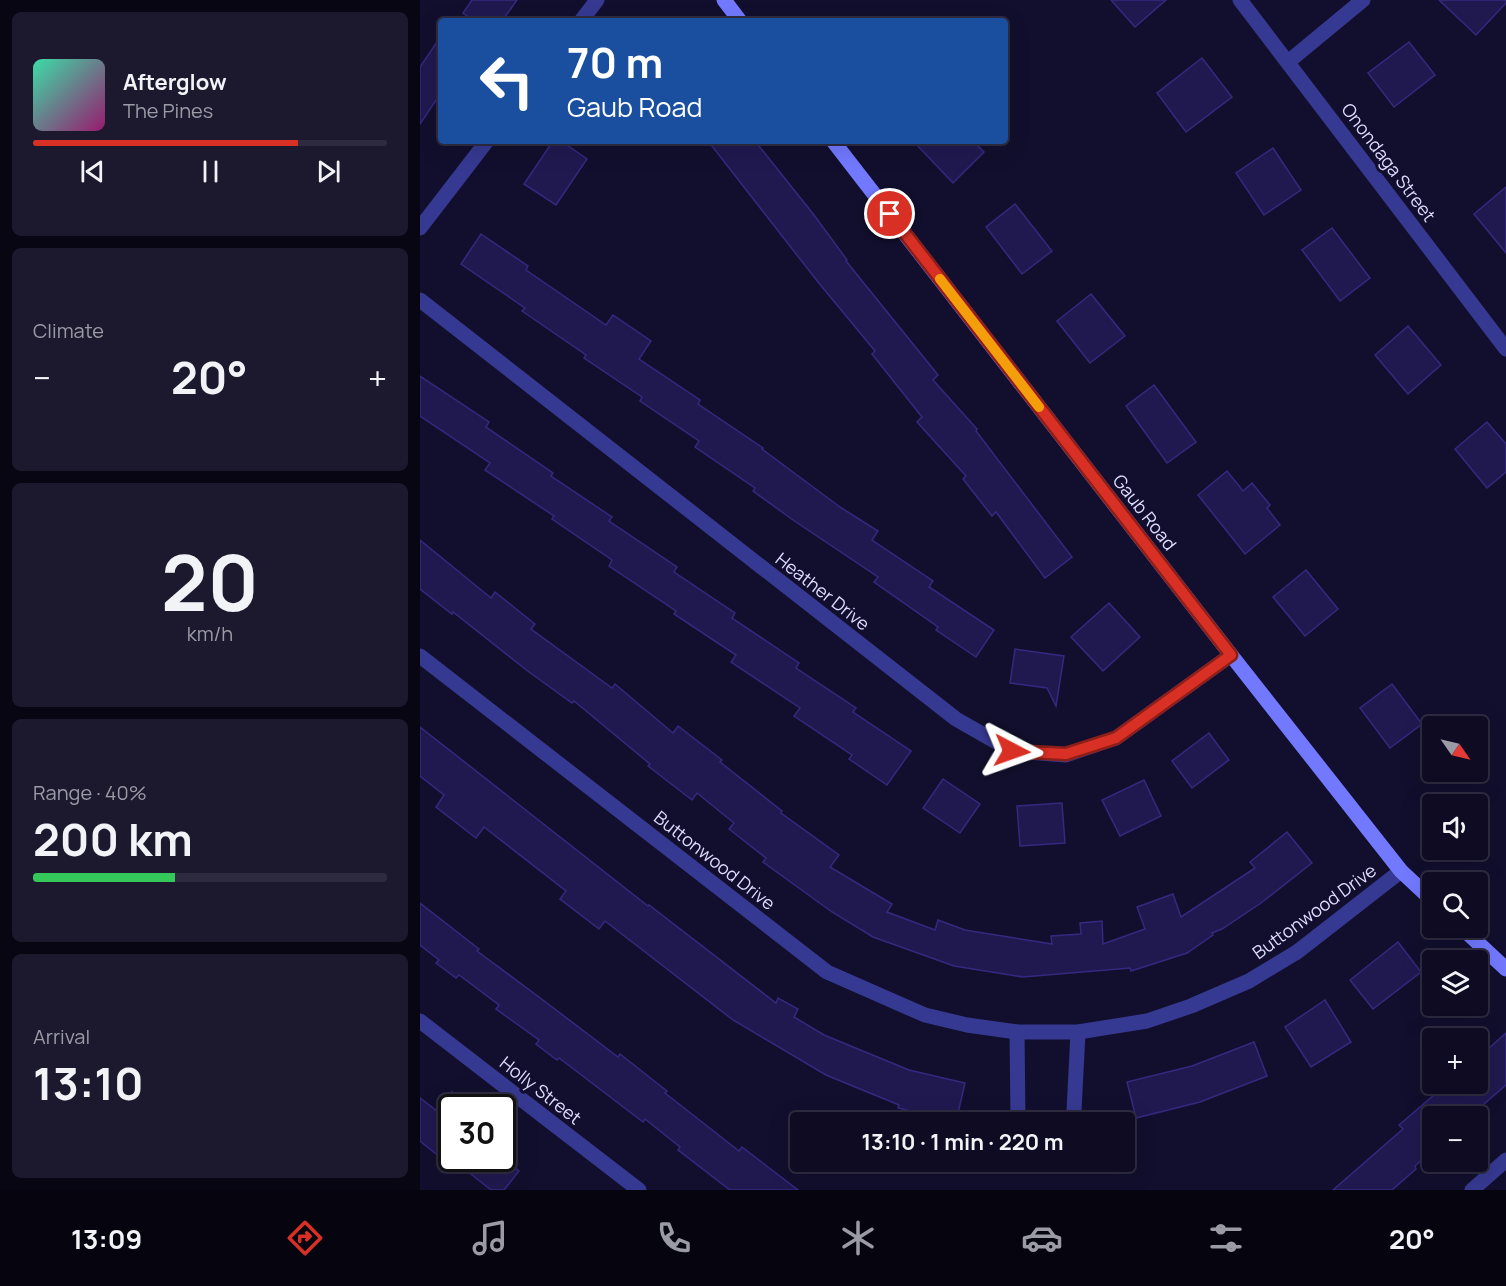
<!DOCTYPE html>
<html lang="en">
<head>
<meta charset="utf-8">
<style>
  body { margin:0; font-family:Manrope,sans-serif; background:#1c192f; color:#f1f3f6; height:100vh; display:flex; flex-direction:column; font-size:22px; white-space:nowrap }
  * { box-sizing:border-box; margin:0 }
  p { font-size:20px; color:#9b9ba5 }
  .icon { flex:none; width:33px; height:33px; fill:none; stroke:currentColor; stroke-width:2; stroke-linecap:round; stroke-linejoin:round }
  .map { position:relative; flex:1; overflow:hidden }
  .sheet { display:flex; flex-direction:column; gap:12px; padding:12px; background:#080613; width:420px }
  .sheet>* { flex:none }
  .guide { position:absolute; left:18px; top:18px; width:570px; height:126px; border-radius:6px; box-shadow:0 6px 24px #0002,0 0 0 2px #2e2b40; background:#1a4fa0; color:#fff; overflow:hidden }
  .needle { width:39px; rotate:124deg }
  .fabs { position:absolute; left:1002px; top:716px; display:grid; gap:12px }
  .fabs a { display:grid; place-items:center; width:66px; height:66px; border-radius:6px; background:#0e0b22; box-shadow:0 6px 24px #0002,0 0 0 2px #2e2b40; font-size:30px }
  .speed { position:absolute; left:18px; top:1094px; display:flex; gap:12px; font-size:30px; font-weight:700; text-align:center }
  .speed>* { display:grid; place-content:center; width:78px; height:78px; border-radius:50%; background:#0e0b22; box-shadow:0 6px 24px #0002,0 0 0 2px #2e2b40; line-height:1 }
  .speed .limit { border:3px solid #111; border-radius:9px; background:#fff; color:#111 }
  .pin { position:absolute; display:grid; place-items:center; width:51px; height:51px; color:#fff; margin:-26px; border:3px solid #fff; border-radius:50%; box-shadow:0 2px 6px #0007 }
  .me { position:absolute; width:66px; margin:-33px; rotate:94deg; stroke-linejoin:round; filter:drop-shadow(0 0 4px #0008) }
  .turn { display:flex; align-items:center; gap:21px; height:126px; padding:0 30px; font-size:27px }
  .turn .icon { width:78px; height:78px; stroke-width:2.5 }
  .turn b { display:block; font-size:42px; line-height:51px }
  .big { font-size:45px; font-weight:700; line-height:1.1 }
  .sheet .tile { flex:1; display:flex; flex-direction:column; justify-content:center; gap:9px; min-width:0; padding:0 21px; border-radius:9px; background:#1c192f }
  .sheet .dial { align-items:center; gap:0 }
  .dial b { font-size:78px; line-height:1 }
  .song { display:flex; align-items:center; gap:18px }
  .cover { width:72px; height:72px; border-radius:9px; background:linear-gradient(135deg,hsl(160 70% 55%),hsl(320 70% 35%)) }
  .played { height:6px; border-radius:3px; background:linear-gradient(90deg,#d93025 75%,#2e2b40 75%) }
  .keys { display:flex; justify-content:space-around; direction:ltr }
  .heat { display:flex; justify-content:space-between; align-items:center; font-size:33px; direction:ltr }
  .charge { height:9px; border-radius:4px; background:linear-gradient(90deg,#34c759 40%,#2e2b40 0) }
  .trip { position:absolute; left:370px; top:1112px; width:345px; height:60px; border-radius:6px; background:#0e0b22; box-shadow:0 6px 24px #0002,0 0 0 2px #2e2b40; font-weight:700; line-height:60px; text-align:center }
  .tabs { display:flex; height:96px; justify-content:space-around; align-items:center; background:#06040e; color:#9b9ba5 }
  .tabs .icon { width:42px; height:42px }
  .tabs .current { color:#d93025 }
  .tabs b { font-size:27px; color:#f1f3f6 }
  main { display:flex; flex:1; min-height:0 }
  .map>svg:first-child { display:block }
  .building { fill:#201950; stroke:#34297f; stroke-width:1.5 }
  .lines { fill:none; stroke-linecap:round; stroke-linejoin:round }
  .street { stroke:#363991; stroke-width:15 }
  .secondary { stroke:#7279ff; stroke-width:15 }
  .route-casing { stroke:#8d1f18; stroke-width:15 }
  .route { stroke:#d93025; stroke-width:10 }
  .slow { stroke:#f59e0b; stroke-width:10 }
  .labels { text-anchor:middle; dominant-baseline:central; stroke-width:6; stroke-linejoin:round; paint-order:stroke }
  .street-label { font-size:18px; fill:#dddbff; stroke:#120f2e }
</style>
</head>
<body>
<main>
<section class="sheet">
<div class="tile">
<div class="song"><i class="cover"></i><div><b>Afterglow</b><p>The Pines</p></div></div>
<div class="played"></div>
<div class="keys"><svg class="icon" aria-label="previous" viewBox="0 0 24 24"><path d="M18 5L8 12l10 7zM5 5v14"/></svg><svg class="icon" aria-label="pause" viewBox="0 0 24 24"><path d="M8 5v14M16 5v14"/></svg><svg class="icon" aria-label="next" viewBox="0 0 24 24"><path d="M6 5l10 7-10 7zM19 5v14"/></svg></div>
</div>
<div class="tile"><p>Climate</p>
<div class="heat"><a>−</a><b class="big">20°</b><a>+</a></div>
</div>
<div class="tile dial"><b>20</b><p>km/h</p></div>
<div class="tile"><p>Range · 40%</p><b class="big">200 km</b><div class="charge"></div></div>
<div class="tile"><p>Arrival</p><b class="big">13:10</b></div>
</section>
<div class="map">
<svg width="1086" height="1190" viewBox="0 0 1086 1190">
  <rect width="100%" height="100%" fill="#120f2e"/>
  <!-- building -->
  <g class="building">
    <path d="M 52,0 L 97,0 L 82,21 L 54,21 L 43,13 Z"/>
    <path d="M 691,0 L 746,0 L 715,27 Z"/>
    <path d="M 1019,0 L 1086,0 L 1086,3 L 1056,35 Z"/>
    <path d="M 21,36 L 21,93 L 0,124 L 0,67 Z"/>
    <path d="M 989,42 L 1015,75 L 974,107 L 948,73 Z"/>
    <path d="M 782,58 L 812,97 L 766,132 L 737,93 Z"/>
    <path d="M 133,141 L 141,141 L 167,159 L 136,205 L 104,184 Z"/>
    <path d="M 288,141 L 335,141 L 394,215 L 427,260 L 426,261 L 518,375 L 513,380 L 557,429 L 556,431 L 652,557 L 625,578 L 576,512 L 572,516 L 543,479 L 546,476 L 497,422 L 502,417 L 452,354 L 455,351 L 398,282 Z"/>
    <path d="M 493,141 L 553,141 L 564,152 L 533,183 Z"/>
    <path d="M 853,148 L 881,190 L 844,215 L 816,173 Z"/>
    <path d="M 1086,187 L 1086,253 L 1054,214 Z"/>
    <path d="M 595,204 L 632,251 L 602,274 L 566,227 Z"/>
    <path d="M 912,228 L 950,278 L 920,301 L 882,250 Z"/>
    <path d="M 61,234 L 108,266 L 106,270 L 186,325 L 193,315 L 231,341 L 219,359 L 280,400 L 278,404 L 343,448 L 342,449 L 420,507 L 458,531 L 452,540 L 513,581 L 509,587 L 574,630 L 556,657 L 516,630 L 518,627 L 454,582 L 458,577 L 373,520 L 333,491 L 335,488 L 275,447 L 279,441 L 220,401 L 222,397 L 164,358 L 166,355 L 102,311 L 105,308 L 41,264 Z"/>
    <path d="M 671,294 L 705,336 L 670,363 L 637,321 Z"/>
    <path d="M 988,326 L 1021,365 L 988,394 L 955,355 Z"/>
    <path d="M 0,376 L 69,422 L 66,427 L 133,473 L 131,476 L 192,517 L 189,521 L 257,567 L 254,572 L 315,613 L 312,618 L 379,663 L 376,668 L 436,708 L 433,712 L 491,751 L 467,785 L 429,759 L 432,755 L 374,716 L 380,708 L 311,662 L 316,655 L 254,614 L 256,611 L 189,566 L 192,560 L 132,519 L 134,516 L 65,470 L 70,463 L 0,416 Z"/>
    <path d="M 734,385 L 776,442 L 747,463 L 706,406 Z"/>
    <path d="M 1067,422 L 1086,444 L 1086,472 L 1067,488 L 1035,449 Z"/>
    <path d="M 807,471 L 823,491 L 832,483 L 850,505 L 847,508 L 860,525 L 825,554 L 778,495 Z"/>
    <path d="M 0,540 L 71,598 L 75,592 L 115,624 L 111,629 L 192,688 L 195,684 L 253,733 L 258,726 L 302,760 L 300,762 L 362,811 L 361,813 L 419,855 L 410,867 L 472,904 L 467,912 L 515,930 L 518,920 L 545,930 L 632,944 L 631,936 L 661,934 L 660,923 L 682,921 L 683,944 L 725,929 L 717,907 L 753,894 L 761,917 L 835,868 L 830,862 L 867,832 L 892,863 L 841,903 L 802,929 L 792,933 L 793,935 L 767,953 L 711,971 L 710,968 L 603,977 L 534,966 L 453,937 L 412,912 L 343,862 L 346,858 L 309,829 L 314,823 L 277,793 L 272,800 L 228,766 L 230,764 L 154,701 L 152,703 L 109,672 L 33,612 L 32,614 L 0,589 Z"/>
    <path d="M 886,570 L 918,609 L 885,636 L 853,597 Z"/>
    <path d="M 689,603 L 720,637 L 683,671 L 651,637 Z"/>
    <path d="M 595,649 L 644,656 L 636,706 L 627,688 L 590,683 Z"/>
    <path d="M 972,684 L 1002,724 L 970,748 L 940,708 Z"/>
    <path d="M 0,727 L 228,906 L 229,905 L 356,1003 L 358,998 L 378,1009 L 374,1017 L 404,1035 L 489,1070 L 545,1083 L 536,1122 L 478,1108 L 479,1105 L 406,1075 L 313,1020 L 185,921 L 179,929 L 140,899 L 146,891 L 64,827 L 56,838 L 16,807 L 24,795 L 0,776 Z"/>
    <path d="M 789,733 L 809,760 L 772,788 L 752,761 Z"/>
    <path d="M 523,779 L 560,804 L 540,833 L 503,808 Z"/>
    <path d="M 724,780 L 741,816 L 700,836 L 682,800 Z"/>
    <path d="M 642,803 L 645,843 L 600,846 L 597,806 Z"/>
    <path d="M 0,903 L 59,949 L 57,951 L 119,997 L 198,1057 L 200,1054 L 247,1091 L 245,1093 L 319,1151 L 322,1147 L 378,1190 L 310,1190 L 258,1150 L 260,1147 L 225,1119 L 223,1122 L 139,1058 L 137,1060 L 116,1044 L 119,1040 L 76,1009 L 79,1005 L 39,975 L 36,978 L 16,963 L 19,960 L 0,945 Z"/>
    <path d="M 978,942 L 1001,972 L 953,1009 L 930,980 Z"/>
    <path d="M 905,1000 L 931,1042 L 891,1067 L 865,1027 Z"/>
    <path d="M 1086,1033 L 1086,1085 L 1050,1116 L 1012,1116 L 1012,1151 L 995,1166 L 996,1169 L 972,1190 L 913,1190 L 983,1129 L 979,1125 L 1028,1083 L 1058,1083 L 1058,1058 Z"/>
    <path d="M 834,1042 L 847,1076 L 780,1102 L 716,1118 L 707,1082 L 772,1066 Z"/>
    <path d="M 32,1092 L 32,1155 L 21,1147 L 16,1154 L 0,1141 L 0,1098 L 17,1111 Z"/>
    <path d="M 36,1158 L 82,1158 L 99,1171 L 84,1190 L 71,1190 L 51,1174 L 53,1171 Z"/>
  </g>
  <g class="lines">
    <!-- street -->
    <g class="street">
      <path d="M 820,0 L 1086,349"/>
      <path d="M 161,21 L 177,0"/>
      <path d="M 868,62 L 943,0"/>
      <path d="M 0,228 L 67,141"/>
      <path d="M 0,300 L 536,719 L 592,751 L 646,755 L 696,738 L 811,655"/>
      <path d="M 0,656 L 407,972 L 505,1015 L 547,1025 L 597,1032 L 658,1032 L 727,1021 L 771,1006 L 829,981 L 877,952 L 981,871"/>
      <path d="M 0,1021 L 219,1190"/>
      <path d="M 597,1032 L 598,1122"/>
      <path d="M 651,1122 L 654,1111 L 658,1032"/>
      <path d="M 1052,1190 L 1086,1160"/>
    </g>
    <!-- secondary -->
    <g class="secondary">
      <path d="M 304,0 L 320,21"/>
      <path d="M 413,141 L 811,655 L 981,871 L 1012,900"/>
      <path d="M 1041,927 L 1086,969"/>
    </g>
  </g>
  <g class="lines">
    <!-- route casing -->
    <g class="route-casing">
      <path id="route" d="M 470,214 L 811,655 L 696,738 L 646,754 L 592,751"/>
    </g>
    <!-- route -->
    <use href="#route" class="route"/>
    <!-- slow -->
    <path class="slow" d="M 520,279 L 619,407"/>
  </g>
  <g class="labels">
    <!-- street labels -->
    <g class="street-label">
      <text transform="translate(969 162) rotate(53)">Onondaga Street</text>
      <text transform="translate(725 512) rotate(52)">Gaub Road</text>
      <text transform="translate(403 591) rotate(38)">Heather Drive</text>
      <text transform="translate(295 860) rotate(38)">Buttonwood Drive</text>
      <text transform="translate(894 911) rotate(-36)">Buttonwood Drive</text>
      <text transform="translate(121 1090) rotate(38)">Holly Street</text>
    </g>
  </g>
</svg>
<div class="fabs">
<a><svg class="needle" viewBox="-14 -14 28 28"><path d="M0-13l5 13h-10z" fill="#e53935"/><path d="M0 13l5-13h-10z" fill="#9b9ba5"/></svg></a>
<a><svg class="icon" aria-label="sound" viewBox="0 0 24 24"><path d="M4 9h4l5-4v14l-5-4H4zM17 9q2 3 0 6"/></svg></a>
<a><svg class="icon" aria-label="search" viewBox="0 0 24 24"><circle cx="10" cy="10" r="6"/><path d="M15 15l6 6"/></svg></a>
<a><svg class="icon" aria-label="layers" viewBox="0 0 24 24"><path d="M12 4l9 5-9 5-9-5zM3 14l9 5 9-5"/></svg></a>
<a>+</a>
<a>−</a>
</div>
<div class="speed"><div class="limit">30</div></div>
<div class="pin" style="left:470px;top:214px;background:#d93025"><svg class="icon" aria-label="arrive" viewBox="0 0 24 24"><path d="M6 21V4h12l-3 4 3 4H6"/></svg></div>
<svg class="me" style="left:592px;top:751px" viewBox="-20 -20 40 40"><path d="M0-17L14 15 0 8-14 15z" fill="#d93025" stroke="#fff" stroke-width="4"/></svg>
<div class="trip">13:10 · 1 min · 220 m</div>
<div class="guide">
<div class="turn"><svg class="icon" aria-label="left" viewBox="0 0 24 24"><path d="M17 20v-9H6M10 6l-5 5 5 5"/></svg><div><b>70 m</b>Gaub Road</div></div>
</div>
</div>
</main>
<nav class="tabs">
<b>13:09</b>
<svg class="icon current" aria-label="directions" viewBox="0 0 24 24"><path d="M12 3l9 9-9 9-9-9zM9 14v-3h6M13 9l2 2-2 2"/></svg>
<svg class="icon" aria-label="music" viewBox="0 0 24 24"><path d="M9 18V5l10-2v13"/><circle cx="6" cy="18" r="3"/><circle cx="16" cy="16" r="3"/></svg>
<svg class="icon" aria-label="phone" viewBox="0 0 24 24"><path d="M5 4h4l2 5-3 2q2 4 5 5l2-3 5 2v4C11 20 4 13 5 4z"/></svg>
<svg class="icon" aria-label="climate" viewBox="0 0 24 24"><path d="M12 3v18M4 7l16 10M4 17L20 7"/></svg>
<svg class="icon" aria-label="car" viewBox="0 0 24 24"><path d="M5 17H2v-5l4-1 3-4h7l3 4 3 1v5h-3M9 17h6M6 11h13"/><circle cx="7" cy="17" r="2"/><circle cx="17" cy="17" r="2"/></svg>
<svg class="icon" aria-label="filters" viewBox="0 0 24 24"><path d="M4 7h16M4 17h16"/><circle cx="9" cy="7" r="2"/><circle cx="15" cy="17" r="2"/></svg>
<b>20°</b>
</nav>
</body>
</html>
